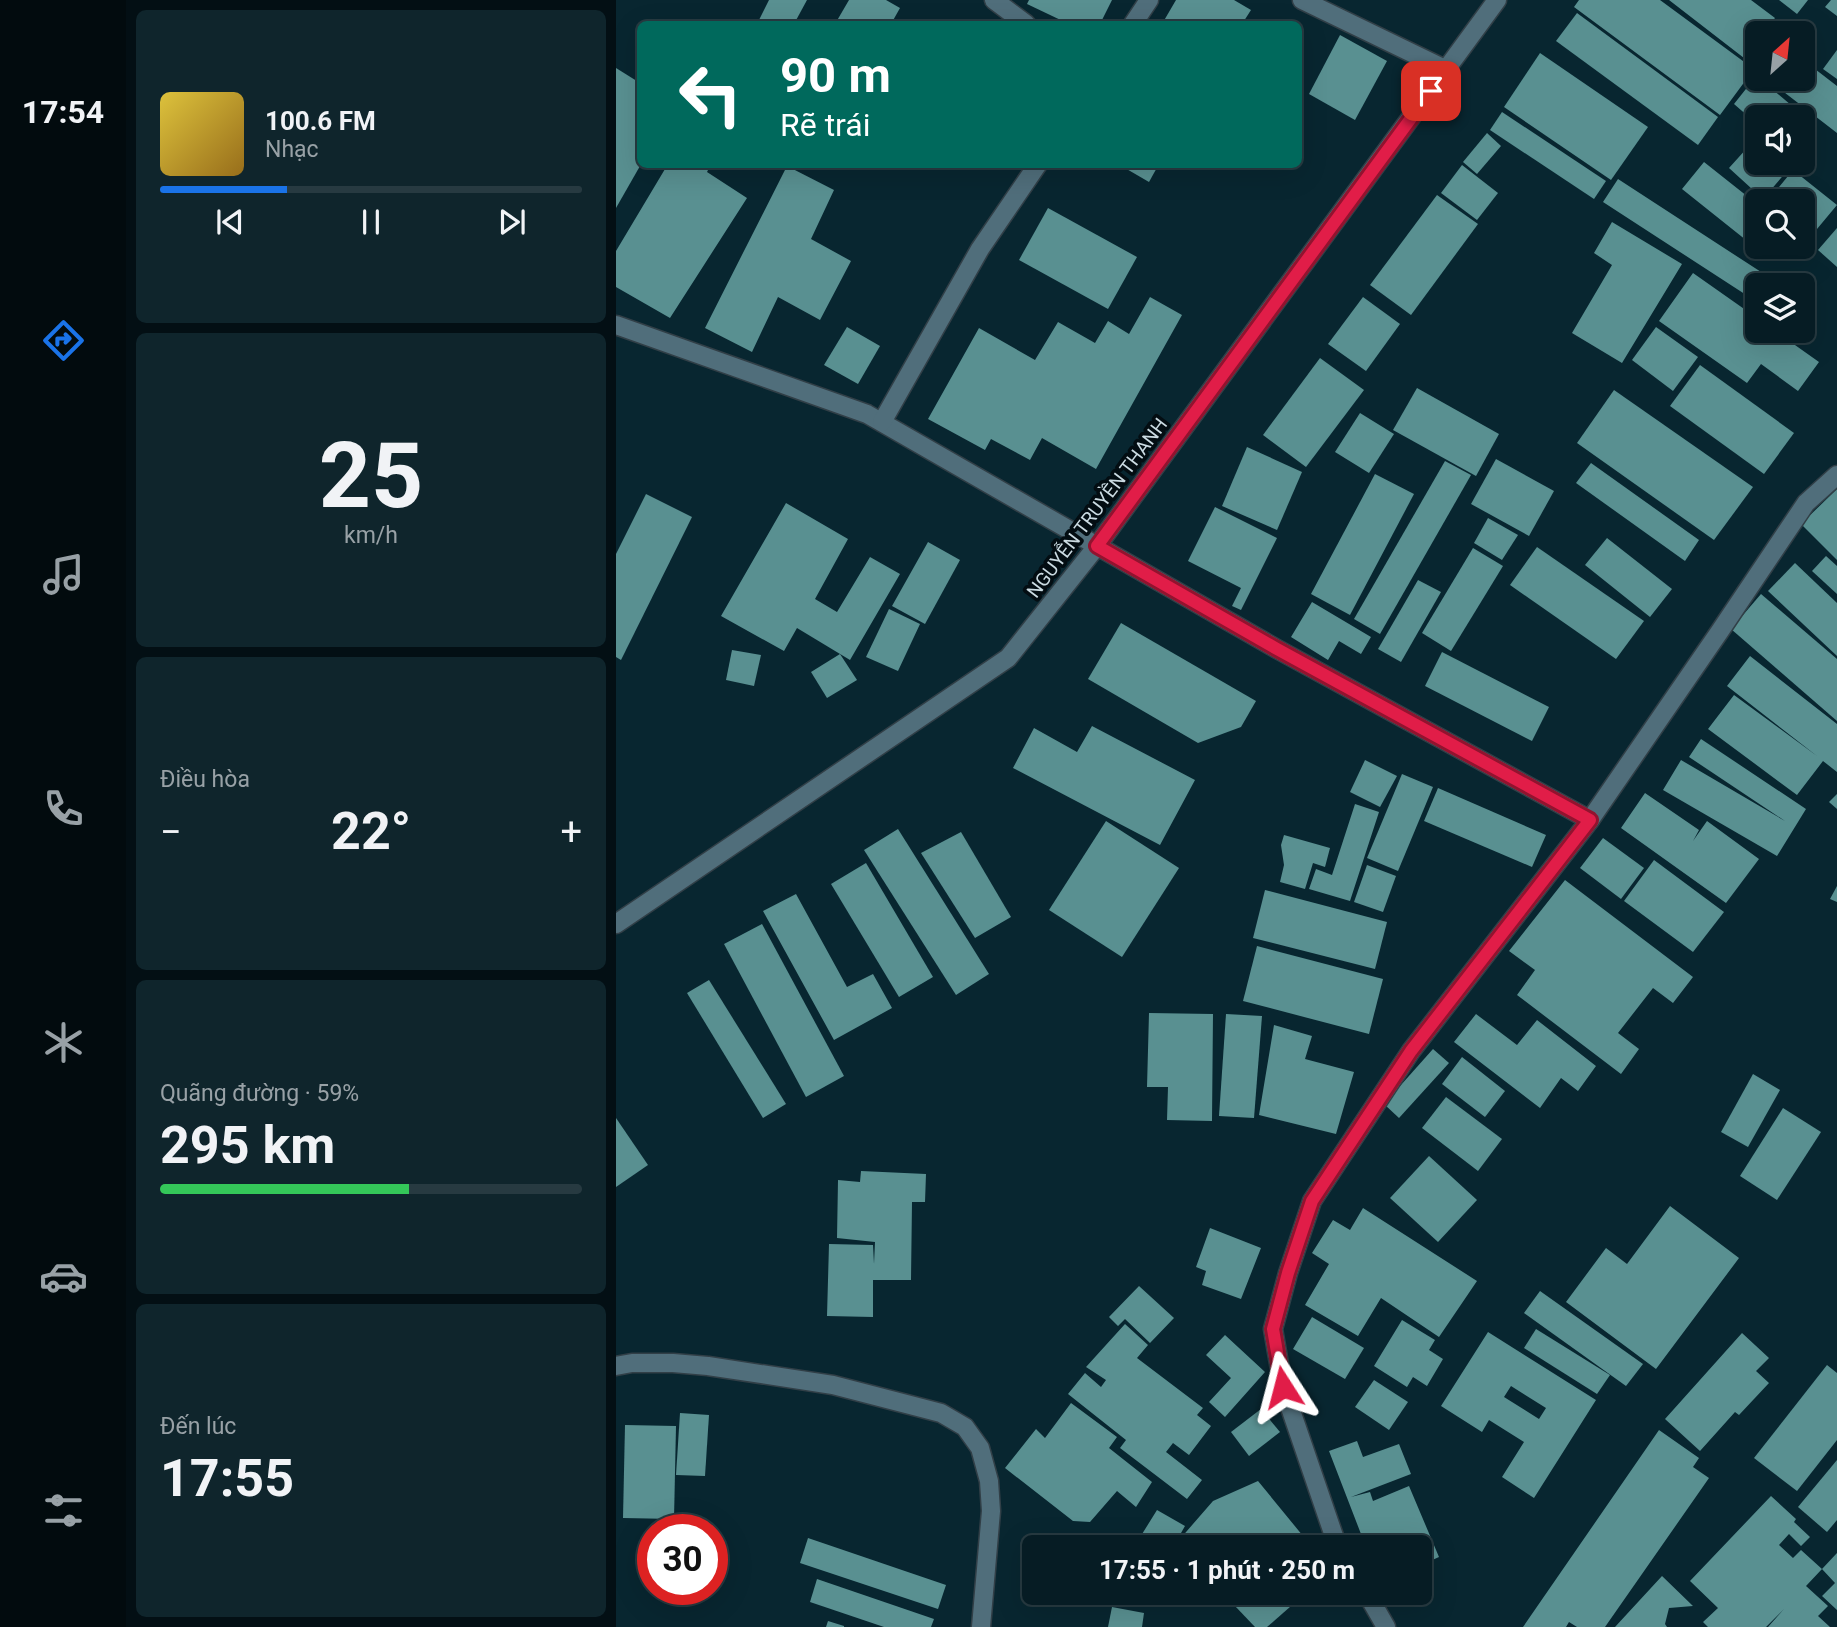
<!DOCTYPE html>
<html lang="vi">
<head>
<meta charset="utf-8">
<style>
  body { margin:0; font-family:Roboto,sans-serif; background:#0f252c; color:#f1f3f6; height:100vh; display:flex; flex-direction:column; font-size:26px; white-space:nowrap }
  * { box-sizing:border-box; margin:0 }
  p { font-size:23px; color:#98a1a6 }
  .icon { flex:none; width:38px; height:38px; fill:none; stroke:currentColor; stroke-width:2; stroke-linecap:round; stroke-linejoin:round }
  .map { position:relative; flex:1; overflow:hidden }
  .sheet { display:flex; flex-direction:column; gap:10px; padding:10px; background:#030f14; width:490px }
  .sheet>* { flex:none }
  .banner { position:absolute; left:21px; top:21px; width:665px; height:147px; border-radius:10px; box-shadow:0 7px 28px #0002,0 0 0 2px #273a41; background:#00695c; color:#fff; overflow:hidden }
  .needle { width:46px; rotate:27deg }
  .fabs { position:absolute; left:1129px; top:21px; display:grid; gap:14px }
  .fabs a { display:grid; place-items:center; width:70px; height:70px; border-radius:10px; background:#061c24; box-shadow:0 7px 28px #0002,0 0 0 2px #273a41; font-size:35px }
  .speed { position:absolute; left:21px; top:1514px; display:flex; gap:14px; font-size:35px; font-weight:700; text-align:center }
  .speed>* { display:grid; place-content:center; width:91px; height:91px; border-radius:50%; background:#061c24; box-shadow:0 7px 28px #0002,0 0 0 2px #273a41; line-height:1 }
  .speed .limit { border:10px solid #d22; background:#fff; color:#111 }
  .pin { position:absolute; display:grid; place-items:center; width:60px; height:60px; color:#fff; margin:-30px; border-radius:14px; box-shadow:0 4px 10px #0006 }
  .me { position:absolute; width:77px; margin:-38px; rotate:351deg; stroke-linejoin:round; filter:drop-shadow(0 0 5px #0008) }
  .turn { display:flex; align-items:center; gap:24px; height:147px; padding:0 28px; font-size:32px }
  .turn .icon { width:91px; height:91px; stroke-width:2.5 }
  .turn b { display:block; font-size:49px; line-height:60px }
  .big { font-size:52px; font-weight:700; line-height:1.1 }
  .sheet .card { flex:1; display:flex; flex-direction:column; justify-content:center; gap:10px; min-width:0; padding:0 24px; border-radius:10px; background:#0f252c }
  .sheet .dial { align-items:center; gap:0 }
  .dial b { font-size:91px; line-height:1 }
  .song { display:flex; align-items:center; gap:21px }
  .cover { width:84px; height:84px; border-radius:10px; background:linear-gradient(135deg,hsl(50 70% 55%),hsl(40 70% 35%)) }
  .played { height:7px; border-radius:4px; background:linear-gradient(90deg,#1a73e8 30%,#273a41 30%) }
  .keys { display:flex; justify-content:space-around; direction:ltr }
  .heat { display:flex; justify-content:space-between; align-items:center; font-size:38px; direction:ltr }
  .charge { height:10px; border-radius:5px; background:linear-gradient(90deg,#34c759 59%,#273a41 0) }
  .trip { position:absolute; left:406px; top:1535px; width:410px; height:70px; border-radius:10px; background:#061c24; box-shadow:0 7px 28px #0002,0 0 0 2px #273a41; font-weight:700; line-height:70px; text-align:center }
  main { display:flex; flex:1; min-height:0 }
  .dock { display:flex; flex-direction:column; width:126px; justify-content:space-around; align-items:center; background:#020b0e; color:#98a1a6 }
  .dock .icon { width:49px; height:49px }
  .dock .selected { color:#1a73e8 }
  .dock b { font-size:32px; color:#f1f3f6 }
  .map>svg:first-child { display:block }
  .building { fill:#599091; fill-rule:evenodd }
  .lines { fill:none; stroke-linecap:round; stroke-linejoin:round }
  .minor-casing { stroke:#313f47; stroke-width:21 }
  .minor { stroke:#506e7b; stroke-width:18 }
  .route-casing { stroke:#92132f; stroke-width:18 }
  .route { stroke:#e11d48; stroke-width:12 }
  .labels { text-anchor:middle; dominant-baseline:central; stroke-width:7; stroke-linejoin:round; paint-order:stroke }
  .street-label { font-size:19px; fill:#cbdbe2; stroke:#030d12 }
</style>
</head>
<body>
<main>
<nav class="dock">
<b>17:54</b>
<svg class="icon selected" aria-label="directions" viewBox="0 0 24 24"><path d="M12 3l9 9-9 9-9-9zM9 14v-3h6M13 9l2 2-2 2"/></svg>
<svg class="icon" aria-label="music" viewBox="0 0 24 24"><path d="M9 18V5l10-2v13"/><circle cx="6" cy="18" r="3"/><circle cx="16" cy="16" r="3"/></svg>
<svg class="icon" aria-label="phone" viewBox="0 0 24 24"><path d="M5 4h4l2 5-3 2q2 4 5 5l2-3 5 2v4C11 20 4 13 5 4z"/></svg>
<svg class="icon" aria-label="climate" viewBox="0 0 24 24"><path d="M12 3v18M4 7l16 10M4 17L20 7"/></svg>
<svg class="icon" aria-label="car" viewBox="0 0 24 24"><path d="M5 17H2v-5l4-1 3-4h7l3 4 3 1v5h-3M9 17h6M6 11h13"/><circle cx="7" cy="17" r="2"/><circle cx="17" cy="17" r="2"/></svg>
<svg class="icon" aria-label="filters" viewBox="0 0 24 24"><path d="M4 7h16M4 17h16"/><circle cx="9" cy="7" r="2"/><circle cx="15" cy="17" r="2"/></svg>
</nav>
<section class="sheet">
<div class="card">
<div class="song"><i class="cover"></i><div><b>100.6 FM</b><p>Nhạc</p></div></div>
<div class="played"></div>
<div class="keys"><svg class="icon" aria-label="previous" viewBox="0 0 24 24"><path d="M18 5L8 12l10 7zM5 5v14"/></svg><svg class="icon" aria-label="pause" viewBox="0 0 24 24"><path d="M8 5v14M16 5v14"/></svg><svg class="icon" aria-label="next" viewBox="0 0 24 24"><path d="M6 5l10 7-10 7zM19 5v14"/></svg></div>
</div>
<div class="card dial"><b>25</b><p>km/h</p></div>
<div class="card"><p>Điều hòa</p>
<div class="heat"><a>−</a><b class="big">22°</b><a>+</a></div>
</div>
<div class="card"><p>Quãng đường · 59%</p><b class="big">295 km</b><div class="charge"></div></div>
<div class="card"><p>Đến lúc</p><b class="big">17:55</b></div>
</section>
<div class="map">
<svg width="1221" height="1627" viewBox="0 0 1221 1627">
  <rect width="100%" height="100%" fill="#082630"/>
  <!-- building -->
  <g class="building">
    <path d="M 153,0 L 191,0 L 178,24 L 141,24 Z"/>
    <path d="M 233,0 L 270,0 L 284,8 L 275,24 L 219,24 Z"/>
    <path d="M 413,0 L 496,0 L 484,24 L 453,24 L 411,4 Z"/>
    <path d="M 560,0 L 618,0 L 635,10 L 626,24 L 546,24 Z"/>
    <path d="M 963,0 L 1044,0 L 1131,64 L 1141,51 L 1141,71 L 1138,69 L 1104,115 L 958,7 Z"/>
    <path d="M 1053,0 L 1135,0 L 1159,18 L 1147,33 L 1141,33 L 1141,41 L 1128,58 Z"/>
    <path d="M 1163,0 L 1192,0 L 1181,14 Z"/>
    <path d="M 1215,0 L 1221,0 L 1221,16 L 1209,7 Z"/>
    <path d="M 961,13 L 1102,117 L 1082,145 L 940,41 Z"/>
    <path d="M 724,35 L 771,61 L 739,120 L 693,94 Z"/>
    <path d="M 1221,50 L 1221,79 L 1207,69 Z"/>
    <path d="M 924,53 L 1032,127 L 995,180 L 888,107 Z"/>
    <path d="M 1186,59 L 1221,86 L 1221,133 L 1151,79 L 1186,79 Z"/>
    <path d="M 0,68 L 24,83 L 24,166 L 0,208 Z"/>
    <path d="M 1141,75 L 1141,79 L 1144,79 L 1175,105 L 1165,117 L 1141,117 L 1141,124 L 1118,104 Z"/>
    <path d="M 886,112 L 990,181 L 978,199 L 874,130 Z"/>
    <path d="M 871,133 L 885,146 L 861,174 L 847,162 Z"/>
    <path d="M 1141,137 L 1141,163 L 1176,163 L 1177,164 L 1147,199 L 1113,168 Z"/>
    <path d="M 1088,162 L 1141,204 L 1141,247 L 1167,247 L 1155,260 L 1066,189 Z"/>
    <path d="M 52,164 L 95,164 L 91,172 L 131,198 L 54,318 L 0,287 L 0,251 Z"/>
    <path d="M 502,164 L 543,164 L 533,182 Z"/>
    <path d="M 846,165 L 882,193 L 861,220 L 825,193 Z"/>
    <path d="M 171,166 L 218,190 L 195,239 L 235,261 L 204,320 L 162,297 L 136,352 L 89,328 Z"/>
    <path d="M 1177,170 L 1221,205 L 1196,235 L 1186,227 L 1186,201 L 1155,201 L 1153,199 Z"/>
    <path d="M 1002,179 L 1165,285 L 1141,285 L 1141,302 L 987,202 Z"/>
    <path d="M 821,195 L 862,224 L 795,315 L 754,285 Z"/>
    <path d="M 432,208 L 521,257 L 492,309 L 403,260 Z"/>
    <path d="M 996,222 L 1066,264 L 1006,363 L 956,333 L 996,265 L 978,253 Z"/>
    <path d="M 1221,228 L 1221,267 L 1202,250 Z"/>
    <path d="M 1077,273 L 1141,318 L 1141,331 L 1159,331 L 1203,362 L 1182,391 L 1145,364 L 1131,383 L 1043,321 Z"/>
    <path d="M 534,297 L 566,315 L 480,469 L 426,438 L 414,460 L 375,439 L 369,450 L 312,419 L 363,328 L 419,360 L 442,322 L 479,343 L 492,321 L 513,334 Z"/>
    <path d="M 747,297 L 784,324 L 750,371 L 712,344 Z"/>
    <path d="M 231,327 L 264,346 L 242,384 L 208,365 Z"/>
    <path d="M 1040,327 L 1082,357 L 1057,391 L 1016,360 Z"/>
    <path d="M 704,358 L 748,390 L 690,467 L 647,435 Z"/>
    <path d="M 1084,365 L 1178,433 L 1148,474 L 1054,406 Z"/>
    <path d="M 801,388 L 883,434 L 860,476 L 777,430 Z"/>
    <path d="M 998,390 L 1137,487 L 1098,540 L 961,443 Z"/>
    <path d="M 744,413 L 778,434 L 753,473 L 719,452 Z"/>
    <path d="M 631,447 L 686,472 L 661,530 L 606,506 Z"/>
    <path d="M 880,459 L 938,491 L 913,536 L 855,504 Z"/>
    <path d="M 829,461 L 855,475 L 764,634 L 738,619 Z"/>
    <path d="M 975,463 L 1083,540 L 1069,561 L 960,483 Z"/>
    <path d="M 759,474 L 798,494 L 734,615 L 695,594 Z"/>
    <path d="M 1221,489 L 1221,560 L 1185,524 Z"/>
    <path d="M 30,494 L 76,517 L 5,660 L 0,657 L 0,554 Z"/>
    <path d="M 170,503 L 232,539 L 199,599 L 221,612 L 254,557 L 284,574 L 234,660 L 181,628 L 168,651 L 105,616 Z"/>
    <path d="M 599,507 L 661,538 L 625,610 L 616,606 L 625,588 L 572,561 Z"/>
    <path d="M 872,518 L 902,535 L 886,560 L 858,543 Z"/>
    <path d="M 991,538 L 1056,589 L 1034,617 L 969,565 Z"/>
    <path d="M 312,542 L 344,560 L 309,624 L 276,606 Z"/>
    <path d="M 921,547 L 1028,621 L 1000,659 L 894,585 Z"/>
    <path d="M 857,548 L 887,566 L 835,651 L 806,633 Z"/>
    <path d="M 1210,556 L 1221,566 L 1221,594 L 1196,571 Z"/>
    <path d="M 1179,563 L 1221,603 L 1221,656 L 1152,591 Z"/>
    <path d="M 802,580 L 825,592 L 785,662 L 762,649 Z"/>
    <path d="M 1145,594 L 1221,659 L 1221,721 L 1115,629 Z"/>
    <path d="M 696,602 L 755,637 L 745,654 L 723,641 L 712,660 L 675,637 Z"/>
    <path d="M 273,609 L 304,624 L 282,671 L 250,657 Z"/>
    <path d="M 505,623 L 640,701 L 625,727 L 582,743 L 472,679 Z"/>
    <path d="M 116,650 L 145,655 L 138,686 L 110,680 Z"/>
    <path d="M 826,652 L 933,707 L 916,741 L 809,686 Z"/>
    <path d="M 224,654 L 241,680 L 211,698 L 195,672 Z"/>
    <path d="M 1134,656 L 1221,724 L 1221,772 L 1207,761 L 1181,795 L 1092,729 L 1118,695 L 1201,756 L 1111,686 Z"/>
    <path d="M 476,726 L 579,780 L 544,845 L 397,768 L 418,728 L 461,752 Z"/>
    <path d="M 1085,739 L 1190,809 L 1161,856 L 1047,790 L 1065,760 L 1169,821 L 1073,757 Z"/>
    <path d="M 749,760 L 781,776 L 764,807 L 734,792 Z"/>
    <path d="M 786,774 L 817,787 L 782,871 L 751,858 Z"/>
    <path d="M 822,788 L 930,835 L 916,867 L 808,821 Z"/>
    <path d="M 1029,793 L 1083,830 L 1077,841 L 1091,821 L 1143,859 L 1110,903 L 1005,828 Z"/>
    <path d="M 1221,794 L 1221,809 L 1213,802 Z"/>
    <path d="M 739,804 L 763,812 L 734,901 L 693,889 L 700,869 L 716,875 Z"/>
    <path d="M 490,821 L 563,868 L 506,957 L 433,910 Z"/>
    <path d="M 282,829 L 373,974 L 340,995 L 248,850 Z"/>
    <path d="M 345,832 L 395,917 L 359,938 L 305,853 Z"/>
    <path d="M 668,835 L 714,848 L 709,867 L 697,863 L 689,889 L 664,882 L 668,865 L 665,845 Z"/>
    <path d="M 987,838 L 1028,868 L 1005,899 L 964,868 Z"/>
    <path d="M 1038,860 L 1108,912 L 1077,952 L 1008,901 Z"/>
    <path d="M 250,863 L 317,977 L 283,997 L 215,884 Z"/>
    <path d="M 751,865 L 780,876 L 767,912 L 738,902 Z"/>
    <path d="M 949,880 L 1077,977 L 1057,1003 L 1037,988 L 1002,1033 L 1023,1049 L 1005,1074 L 901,995 L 919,970 L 893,951 Z"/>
    <path d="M 1221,886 L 1221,902 L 1214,899 Z"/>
    <path d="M 649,890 L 771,922 L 759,969 L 637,938 Z"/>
    <path d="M 180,894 L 231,987 L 257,974 L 276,1008 L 218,1040 L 147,911 Z"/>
    <path d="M 146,924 L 228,1076 L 190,1097 L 108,944 Z"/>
    <path d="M 641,946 L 767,979 L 753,1034 L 627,1001 Z"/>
    <path d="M 93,980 L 170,1104 L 147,1118 L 71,993 Z"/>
    <path d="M 533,1013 L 597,1014 L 596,1121 L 551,1120 L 552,1087 L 531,1087 Z"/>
    <path d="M 610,1014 L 646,1016 L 638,1118 L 603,1116 Z"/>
    <path d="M 860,1014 L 901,1045 L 921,1020 L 980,1066 L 962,1091 L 945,1078 L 924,1108 L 838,1042 Z"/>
    <path d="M 658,1025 L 696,1036 L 689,1059 L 738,1072 L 720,1134 L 643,1115 Z"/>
    <path d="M 817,1049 L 833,1063 L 783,1118 L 768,1104 Z"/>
    <path d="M 846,1057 L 889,1091 L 869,1117 L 826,1084 Z"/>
    <path d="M 1137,1074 L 1164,1090 L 1132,1147 L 1105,1132 Z"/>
    <path d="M 830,1097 L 886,1139 L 862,1171 L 806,1128 Z"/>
    <path d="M 1167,1108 L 1205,1132 L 1161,1200 L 1124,1176 Z"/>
    <path d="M 0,1118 L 32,1165 L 0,1187 Z"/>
    <path d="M 813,1156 L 861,1200 L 822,1242 L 774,1198 Z"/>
    <path d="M 245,1171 L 310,1174 L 309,1202 L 296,1202 L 295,1280 L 257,1280 L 257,1317 L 211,1316 L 213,1244 L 257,1245 L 258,1264 L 259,1242 L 221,1238 L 222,1180 L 244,1182 Z"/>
    <path d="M 1054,1206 L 1123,1258 L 1040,1369 L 950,1302 L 990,1248 L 1011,1264 Z"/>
    <path d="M 747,1208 L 861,1281 L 823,1337 L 765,1298 L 742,1336 L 689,1305 L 713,1264 L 696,1253 L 717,1220 L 734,1230 Z"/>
    <path d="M 594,1228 L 645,1248 L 625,1299 L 586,1285 L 590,1271 L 580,1267 Z"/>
    <path d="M 523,1286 L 558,1318 L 534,1343 L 509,1319 L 502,1326 L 493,1317 Z"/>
    <path d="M 924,1291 L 1027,1364 L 1010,1386 L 908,1313 Z"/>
    <path d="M 696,1317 L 748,1348 L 729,1379 L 677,1349 Z"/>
    <path d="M 786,1320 L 819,1340 L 813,1350 L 827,1359 L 811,1386 L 797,1377 L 791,1387 L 758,1366 Z"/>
    <path d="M 509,1324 L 532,1345 L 521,1358 L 587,1408 L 581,1415 L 595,1426 L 573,1455 L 557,1443 L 550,1452 L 586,1480 L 571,1499 L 504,1448 L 510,1440 L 452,1394 L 469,1373 L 485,1387 L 490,1380 L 470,1367 Z"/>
    <path d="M 920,1329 L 994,1375 L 981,1394 L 908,1348 Z"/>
    <path d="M 872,1332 L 980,1400 L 918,1498 L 886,1477 L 908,1442 L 873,1420 L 866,1432 L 825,1406 ZM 895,1386 L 930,1408 L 923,1419 L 888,1397 Z"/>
    <path d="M 1126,1333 L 1153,1358 L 1140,1371 L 1153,1383 L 1123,1415 L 1119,1412 L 1084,1451 L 1049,1419 Z"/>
    <path d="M 609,1335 L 649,1372 L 609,1417 L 593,1402 L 615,1378 L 590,1355 Z"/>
    <path d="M 1211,1365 L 1221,1373 L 1221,1440 L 1181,1491 L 1138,1458 Z"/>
    <path d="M 758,1380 L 792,1402 L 773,1430 L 739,1407 Z"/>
    <path d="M 455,1403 L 501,1437 L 493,1448 L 536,1482 L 520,1507 L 501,1491 L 474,1522 L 457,1521 L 389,1468 L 420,1429 L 429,1438 Z"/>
    <path d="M 645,1409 L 664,1432 L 633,1456 L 615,1432 Z"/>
    <path d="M 64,1413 L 93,1415 L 89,1476 L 60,1475 Z"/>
    <path d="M 9,1425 L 60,1426 L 58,1519 L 7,1518 Z"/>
    <path d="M 1043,1430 L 1083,1458 L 1077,1467 L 1093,1478 L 989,1627 L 961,1627 L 953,1622 L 950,1627 L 907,1627 Z"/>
    <path d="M 741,1441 L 747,1457 L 783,1444 L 795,1474 L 735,1497 L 754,1492 L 757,1501 L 793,1486 L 823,1557 L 803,1566 L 803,1547 L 750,1547 L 713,1451 Z"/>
    <path d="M 1221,1460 L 1221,1520 L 1211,1532 L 1182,1507 Z"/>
    <path d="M 642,1481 L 687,1536 L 664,1547 L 518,1547 L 541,1510 L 569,1526 L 557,1547 L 597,1501 Z"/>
    <path d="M 1155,1496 L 1180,1519 L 1178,1522 L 1194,1537 L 1185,1546 L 1173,1534 L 1163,1545 L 1177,1558 L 1185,1550 L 1206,1569 L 1190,1586 L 1212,1606 L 1202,1616 L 1214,1627 L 1152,1627 L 1168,1609 L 1150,1627 L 1092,1627 L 1087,1622 L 1102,1608 L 1074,1581 Z"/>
    <path d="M 192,1538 L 330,1585 L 322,1609 L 184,1563 Z"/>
    <path d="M 406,1549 L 418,1549 L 418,1582 L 404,1581 Z"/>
    <path d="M 1221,1553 L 1221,1610 L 1206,1596 L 1219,1583 L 1206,1569 Z"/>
    <path d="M 1046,1576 L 1077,1606 L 1053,1608 L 1049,1624 L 1051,1627 L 999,1627 Z"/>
    <path d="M 201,1579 L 318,1619 L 315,1627 L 268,1627 L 194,1602 Z"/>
    <path d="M 590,1592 L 619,1592 L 609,1602 Z"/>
    <path d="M 631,1592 L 691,1592 L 651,1627 L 639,1627 L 619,1606 Z"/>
    <path d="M 496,1607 L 528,1613 L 526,1627 L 492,1627 Z"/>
    <path d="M 212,1621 L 228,1626 L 228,1627 L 210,1627 Z"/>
  </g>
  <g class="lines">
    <!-- minor casing -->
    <g class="minor-casing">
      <g id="minor">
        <path d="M 378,0 L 410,24"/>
        <path d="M 686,0 L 831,70"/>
        <path d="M 517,24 L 533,0"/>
        <path d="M 0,325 L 251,414 L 661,649 L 974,820"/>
        <path d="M 266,422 L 364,249 L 422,164"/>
        <path d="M 0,924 L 392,658 L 481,546 L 881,0"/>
        <path d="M 0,1366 L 16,1363 L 57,1363 L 92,1366 L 217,1385 L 325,1413 L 349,1427 L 364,1448 L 373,1481 L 375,1511 L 365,1627"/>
        <path d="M 724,1547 L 719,1539 L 667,1387 L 657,1329 L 672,1273 L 696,1201 L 795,1051 L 974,820 L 1104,631 L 1190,503 L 1221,475"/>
        <path d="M 750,1592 L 770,1627"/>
      </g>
    </g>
    <!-- minor -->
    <use href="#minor" class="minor"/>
  </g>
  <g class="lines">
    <!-- route casing -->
    <g class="route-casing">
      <path id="route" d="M 667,1387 L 657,1329 L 672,1273 L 696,1201 L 795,1051 L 974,820 L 661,649 L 481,546 L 815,91"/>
    </g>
    <!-- route -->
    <use href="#route" class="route"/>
  </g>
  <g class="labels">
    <!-- street labels -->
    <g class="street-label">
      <text transform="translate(481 508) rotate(-53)">NGUYỄN TRUYỀN THANH</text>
    </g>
  </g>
</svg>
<div class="fabs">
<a><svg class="needle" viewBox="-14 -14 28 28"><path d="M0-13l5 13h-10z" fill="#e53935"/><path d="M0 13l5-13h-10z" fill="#98a1a6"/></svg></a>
<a><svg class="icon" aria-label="sound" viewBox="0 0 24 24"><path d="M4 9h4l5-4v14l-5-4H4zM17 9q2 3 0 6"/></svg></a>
<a><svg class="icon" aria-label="search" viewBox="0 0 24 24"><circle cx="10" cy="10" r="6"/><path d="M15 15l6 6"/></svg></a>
<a><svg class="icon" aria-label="layers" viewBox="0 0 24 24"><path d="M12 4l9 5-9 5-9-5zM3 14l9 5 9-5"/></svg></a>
</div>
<div class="speed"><div class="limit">30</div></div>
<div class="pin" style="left:815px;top:91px;background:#d93025"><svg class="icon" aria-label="arrive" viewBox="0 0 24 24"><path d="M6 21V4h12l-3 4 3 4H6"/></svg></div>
<svg class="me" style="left:667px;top:1387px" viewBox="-20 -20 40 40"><path d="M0-17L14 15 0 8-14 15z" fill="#e11d48" stroke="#fff" stroke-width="4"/></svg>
<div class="trip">17:55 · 1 phút · 250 m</div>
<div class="banner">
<div class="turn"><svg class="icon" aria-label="left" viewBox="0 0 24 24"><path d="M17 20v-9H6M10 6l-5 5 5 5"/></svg><div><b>90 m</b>Rẽ trái</div></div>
</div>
</div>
</main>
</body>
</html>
